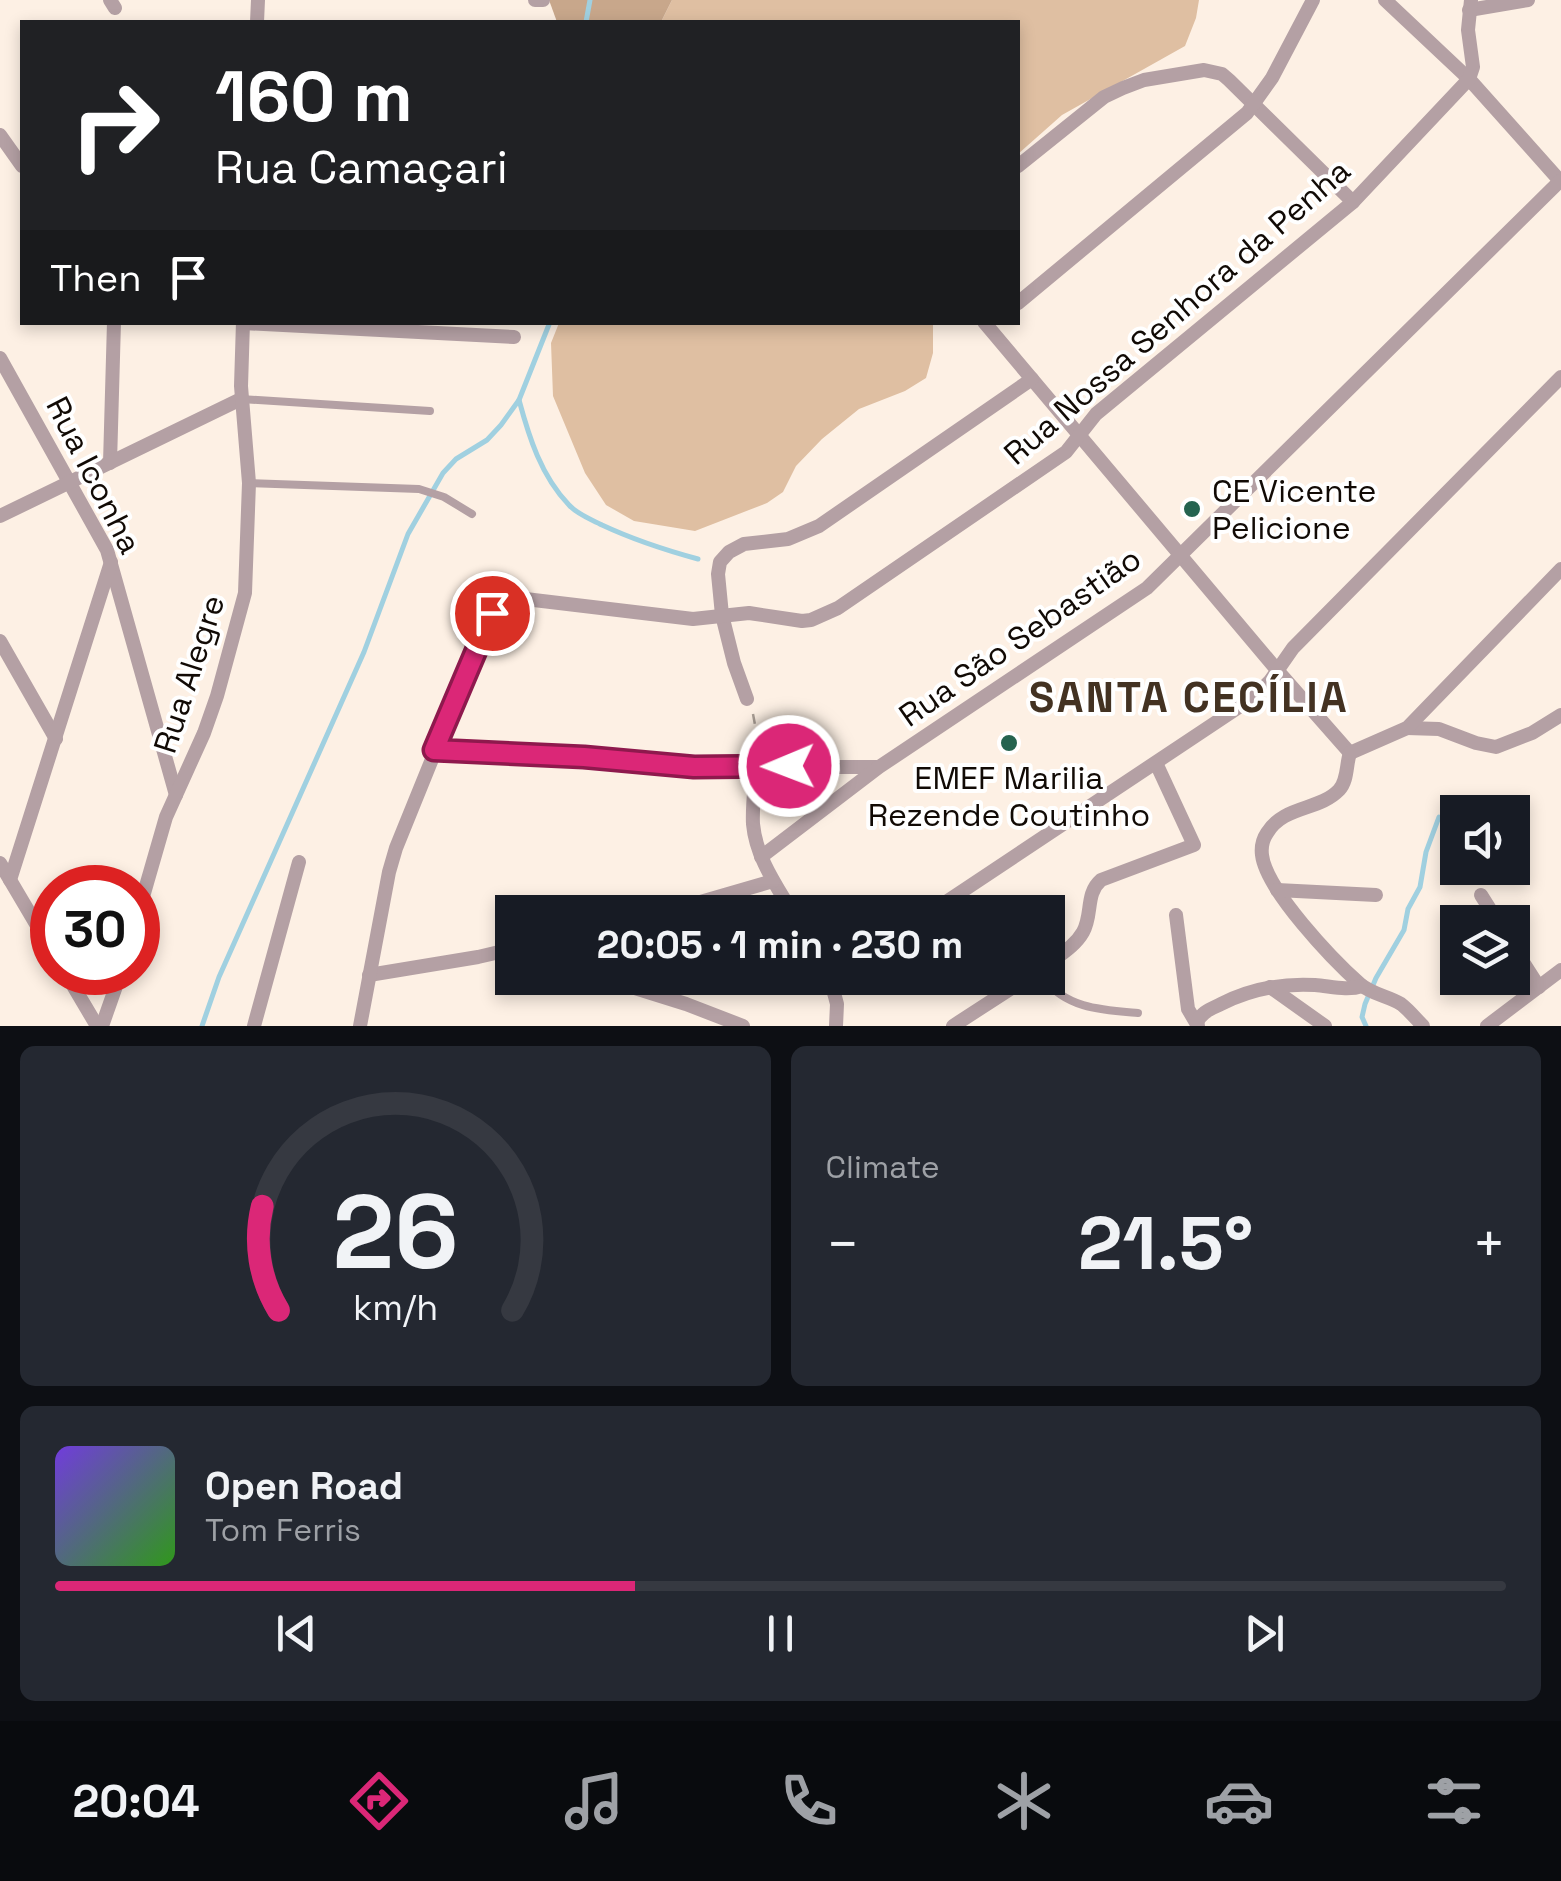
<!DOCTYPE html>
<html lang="en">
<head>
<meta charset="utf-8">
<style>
  body { margin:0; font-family:"Space Grotesk",sans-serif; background:#242831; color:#f1f3f6; height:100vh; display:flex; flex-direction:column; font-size:38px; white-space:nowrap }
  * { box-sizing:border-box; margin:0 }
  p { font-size:32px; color:#9ea1a6 }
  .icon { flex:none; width:55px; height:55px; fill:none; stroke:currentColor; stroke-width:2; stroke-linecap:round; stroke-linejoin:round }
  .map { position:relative; height:1026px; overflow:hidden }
  .details { display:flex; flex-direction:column; gap:20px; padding:20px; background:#0d0f14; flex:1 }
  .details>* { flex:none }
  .banner { position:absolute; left:20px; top:20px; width:1000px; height:305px; border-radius:0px; box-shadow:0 5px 15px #0003; background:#202124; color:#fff; overflow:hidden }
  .buttons { position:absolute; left:1440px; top:795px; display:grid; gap:20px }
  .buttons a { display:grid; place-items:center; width:90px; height:90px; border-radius:0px; background:#171b24; box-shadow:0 5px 15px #0003; font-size:50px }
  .speed { position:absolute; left:30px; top:865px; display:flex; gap:20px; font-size:50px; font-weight:700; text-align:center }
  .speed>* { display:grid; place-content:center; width:130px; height:130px; border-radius:50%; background:#171b24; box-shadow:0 5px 15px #0003; line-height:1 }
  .speed .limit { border:15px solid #d22; background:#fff; color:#111 }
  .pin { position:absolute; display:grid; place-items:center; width:85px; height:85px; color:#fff; margin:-42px; border:5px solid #fff; border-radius:50%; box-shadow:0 2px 10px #0007 }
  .me { position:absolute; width:110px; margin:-55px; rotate:269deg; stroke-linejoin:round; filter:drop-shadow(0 0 8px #0008) }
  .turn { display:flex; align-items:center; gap:35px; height:210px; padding:0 30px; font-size:45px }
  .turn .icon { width:130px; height:130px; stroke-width:2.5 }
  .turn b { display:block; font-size:70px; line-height:85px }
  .then { display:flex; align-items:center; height:95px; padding:0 30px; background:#0003; gap:20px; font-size:38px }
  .big { font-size:75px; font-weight:800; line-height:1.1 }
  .details .card { flex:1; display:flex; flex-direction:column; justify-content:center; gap:15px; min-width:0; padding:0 35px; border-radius:15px; background:#242831 }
  .details .dial { align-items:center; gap:0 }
  .dial svg { height:260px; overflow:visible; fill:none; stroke:#363941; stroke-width:7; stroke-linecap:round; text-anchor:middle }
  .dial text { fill:#f1f3f6; stroke:none }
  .song { display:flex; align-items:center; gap:30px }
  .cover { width:120px; height:120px; border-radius:15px; background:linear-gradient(135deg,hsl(260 70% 55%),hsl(110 70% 35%)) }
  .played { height:10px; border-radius:5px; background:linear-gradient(90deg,#db2777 40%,#363941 40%) }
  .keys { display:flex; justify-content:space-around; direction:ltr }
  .heat { display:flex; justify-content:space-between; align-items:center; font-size:55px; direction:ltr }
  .details .tiles { flex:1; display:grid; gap:20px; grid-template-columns:1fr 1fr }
  .card:last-child { grid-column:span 2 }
  .trip { position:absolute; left:495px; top:895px; width:570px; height:100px; border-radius:0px; background:#171b24; box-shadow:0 5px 15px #0003; font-weight:800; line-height:100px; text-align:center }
  .menu { display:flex; height:160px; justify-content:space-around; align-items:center; background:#090b0e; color:#9ea1a6 }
  .menu .icon { width:70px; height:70px }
  .menu .selected { color:#db2777 }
  .menu b { font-size:45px; color:#f1f3f6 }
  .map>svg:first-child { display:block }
  .green { fill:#dfbfa2 }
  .forest { fill:#c8a78b }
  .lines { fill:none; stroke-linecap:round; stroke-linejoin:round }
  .stream { stroke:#a0d0e0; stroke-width:5 }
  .path { stroke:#a89d94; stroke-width:2.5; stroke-dasharray:10 5; stroke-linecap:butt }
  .lane { stroke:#b4a0a4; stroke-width:8 }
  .street { stroke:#b4a0a4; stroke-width:14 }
  .route-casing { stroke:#8e194d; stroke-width:25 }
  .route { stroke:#db2777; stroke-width:18 }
  .poi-dot { fill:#25634f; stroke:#fff; stroke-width:4 }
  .labels { text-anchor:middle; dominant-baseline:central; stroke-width:8; stroke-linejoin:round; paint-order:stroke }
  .street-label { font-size:32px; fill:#110a05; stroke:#fff }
  .poi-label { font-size:32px; fill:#110a05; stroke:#fff; text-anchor:start }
  .district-label { font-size:42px; font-weight:bold; letter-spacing:2.5px; fill:#433222; stroke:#fff }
</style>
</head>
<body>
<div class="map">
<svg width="1561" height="1026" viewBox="0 0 1561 1026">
  <rect width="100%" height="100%" fill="#fdf0e4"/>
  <!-- green -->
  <g class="green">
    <path d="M 672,0 L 1199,0 L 1196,18 L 1185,46 L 1062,115 L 1018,154 L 1018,22 L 661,22 Z"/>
    <path d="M 559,323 L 933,323 L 933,353 L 926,378 L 905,391 L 859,409 L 822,439 L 796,466 L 783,492 L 767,503 L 695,531 L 634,521 L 606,505 L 585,473 L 553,396 L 551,343 Z"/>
  </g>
  <!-- forest -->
  <path class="forest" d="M 549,0 L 672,0 L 661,22 L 557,22 Z"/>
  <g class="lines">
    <!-- stream -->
    <g class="stream">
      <path d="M 586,22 L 590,0"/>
      <path d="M 519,400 C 529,437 541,476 569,505 C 578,515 591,519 602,525 C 634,540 665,550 698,559"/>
      <path d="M 202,1026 L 219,977 L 364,652 L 408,534 L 443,473 L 456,459 L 487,440 L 501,425 L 519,400 L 550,322"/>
      <path d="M 1366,1026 L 1362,1017 L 1365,1004 L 1376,978 L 1404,930 L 1408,909 L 1420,887 L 1426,852 L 1439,817"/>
    </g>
    <!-- path -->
    <path class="path" d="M 753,714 L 758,741 L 758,750"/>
    <!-- lane -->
    <g class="lane">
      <path d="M 241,399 L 430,411"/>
      <path d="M 249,483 L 419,489 L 444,497 L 472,514"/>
      <path d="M 1451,955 L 1458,952"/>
      <path d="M 1043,978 C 1067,1009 1102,1010 1138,1013"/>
    </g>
    <!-- street -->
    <g class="street">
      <path d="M 110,0 L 115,8"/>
      <path d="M 535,0 L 543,0"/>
      <path d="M 1385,0 L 1469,79 L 1561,182"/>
      <path d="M 1469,10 L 1528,0"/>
      <path d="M 257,22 L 258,0"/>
      <path d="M 0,135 L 22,166"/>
      <path d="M 1018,166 L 1104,97 L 1123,88 L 1144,80 L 1204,70 L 1222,74 L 1229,80 L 1353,202"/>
      <path d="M 1018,303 L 1247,113 L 1272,78 L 1313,0"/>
      <path d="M 984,322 L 1277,670 L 1350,753"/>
      <path d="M 243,323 L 514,337"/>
      <path d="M 0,358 L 107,550 L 176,795"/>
      <path d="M 110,463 L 114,322"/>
      <path d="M 0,516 L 241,399"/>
      <path d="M 0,641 L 56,739"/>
      <path d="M 747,699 L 734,663 L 722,615 L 718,574 L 720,562 L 729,552 L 744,544 L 788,539 L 819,526 L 1032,379"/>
      <path d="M 1407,728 L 1439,729 L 1476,743 L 1496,747 L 1532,733 L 1561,715"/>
      <path d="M 434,749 L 584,757 L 693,767 L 878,767"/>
      <path d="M 1350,753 C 1346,764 1348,781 1339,790 C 1319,811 1284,805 1267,833 C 1263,839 1261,847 1262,855 C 1266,890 1333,960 1360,984 C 1371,994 1388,996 1401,1004 C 1409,1010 1416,1019 1423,1026"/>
      <path d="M 1350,753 L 1407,728 L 1561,569"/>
      <path d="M 756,767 C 755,786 752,806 753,824 C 756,857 776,885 792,912"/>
      <path d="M 761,857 L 879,767 L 1147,588 L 1560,181"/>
      <path d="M 0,863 L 52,951"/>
      <path d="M 10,880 L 111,562"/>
      <path d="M 1277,890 L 1376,895"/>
      <path d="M 1481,895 L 1498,922"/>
      <path d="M 666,912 L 773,881"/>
      <path d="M 931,912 L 1254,697 L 1270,681 L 1293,648 L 1561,377"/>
      <path d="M 138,914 L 166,817 L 204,733 L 217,696 L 245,593 L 249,483 L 241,386 L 243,322"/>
      <path d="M 1176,915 L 1188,1009 L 1198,1026"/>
      <path d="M 1512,945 L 1539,987"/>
      <path d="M 1048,964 C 1061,954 1075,946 1083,932 C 1093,914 1085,894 1101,880 L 1194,845 L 1156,763"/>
      <path d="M 65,972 L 97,1026"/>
      <path d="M 369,975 L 478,957 L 512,949"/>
      <path d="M 603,978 L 686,1004 L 743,1026"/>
      <path d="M 830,978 L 837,1004 L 836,1026"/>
      <path d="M 1270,987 L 1325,1026"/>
      <path d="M 1197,1023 C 1201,1012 1211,1009 1221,1004 C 1251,989 1282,983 1315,985 C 1330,986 1347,991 1362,986"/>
      <path d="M 102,1026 L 121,972"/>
      <path d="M 254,1026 L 299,862"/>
      <path d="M 360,1026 L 389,872 L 396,848 L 490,616 L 501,602 L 517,598 L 693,619 L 749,613 L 802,621 L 811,620 L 838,608 L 1066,452 L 1096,414 L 1353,202 L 1469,79 L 1473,67 L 1468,30 L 1471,0"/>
      <path d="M 953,1026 L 1027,978"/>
      <path d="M 1487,1026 L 1561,970"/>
    </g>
  </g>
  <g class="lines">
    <!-- route casing -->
    <g class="route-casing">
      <path id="route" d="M 492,613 L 434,750 L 584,757 L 694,767 L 789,766"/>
    </g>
    <!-- route -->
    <use href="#route" class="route"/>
  </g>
  <!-- markers -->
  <g class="poi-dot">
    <circle cx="1192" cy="509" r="10"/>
    <circle cx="1009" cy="743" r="10"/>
  </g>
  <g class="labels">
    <!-- street labels -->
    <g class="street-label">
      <text transform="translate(1177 312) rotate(-41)">Rua Nossa Senhora da Penha</text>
      <text transform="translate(94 475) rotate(63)">Rua Iconha</text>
      <text transform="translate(1020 637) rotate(-35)">Rua São Sebastião</text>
      <text transform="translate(189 674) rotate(-72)">Rua Alegre</text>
    </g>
    <!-- poi labels -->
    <g class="poi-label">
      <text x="1212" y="491">CE Vicente<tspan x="1212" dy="37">Pelicione</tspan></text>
      <text x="1009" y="778" text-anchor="middle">EMEF Marilia<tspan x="1009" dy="37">Rezende Coutinho</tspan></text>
    </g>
    <!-- district labels -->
    <g class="district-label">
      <text x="1189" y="697">SANTA CECÍLIA</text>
    </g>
  </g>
</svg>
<div class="buttons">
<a><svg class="icon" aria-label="sound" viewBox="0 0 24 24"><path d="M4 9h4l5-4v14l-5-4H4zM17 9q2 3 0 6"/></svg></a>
<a><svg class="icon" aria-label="layers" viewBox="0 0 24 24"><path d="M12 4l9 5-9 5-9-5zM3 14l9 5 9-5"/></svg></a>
</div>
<div class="speed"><div class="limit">30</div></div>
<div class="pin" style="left:492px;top:613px;background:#d93025"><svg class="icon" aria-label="arrive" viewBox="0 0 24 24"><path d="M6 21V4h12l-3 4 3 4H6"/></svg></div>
<svg class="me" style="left:789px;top:766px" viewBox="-20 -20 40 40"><circle r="17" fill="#db2777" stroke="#fff" stroke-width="3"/><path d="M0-11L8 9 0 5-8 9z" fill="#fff"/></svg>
<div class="trip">20:05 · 1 min · 230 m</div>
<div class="banner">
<div class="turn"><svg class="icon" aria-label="right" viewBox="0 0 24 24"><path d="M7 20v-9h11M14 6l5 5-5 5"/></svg><div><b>160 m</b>Rua Camaçari</div></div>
<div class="then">Then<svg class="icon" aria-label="arrive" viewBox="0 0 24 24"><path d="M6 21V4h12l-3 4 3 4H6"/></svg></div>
</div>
</div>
<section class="details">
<div class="tiles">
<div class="card dial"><svg viewBox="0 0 100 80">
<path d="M14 69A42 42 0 1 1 86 69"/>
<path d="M14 69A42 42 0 0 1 9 37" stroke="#db2777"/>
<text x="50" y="56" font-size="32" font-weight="700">26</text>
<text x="50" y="72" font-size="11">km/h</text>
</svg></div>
<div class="card"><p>Climate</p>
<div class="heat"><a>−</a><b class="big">21.5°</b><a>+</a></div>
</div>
<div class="card">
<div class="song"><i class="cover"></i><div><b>Open Road</b><p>Tom Ferris</p></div></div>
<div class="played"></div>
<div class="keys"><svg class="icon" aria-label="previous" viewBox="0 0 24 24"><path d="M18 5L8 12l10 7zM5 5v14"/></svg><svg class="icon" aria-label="pause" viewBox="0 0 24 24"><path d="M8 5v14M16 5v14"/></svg><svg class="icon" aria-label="next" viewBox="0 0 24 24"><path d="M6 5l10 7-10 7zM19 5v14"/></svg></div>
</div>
</div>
</section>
<nav class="menu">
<b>20:04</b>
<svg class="icon selected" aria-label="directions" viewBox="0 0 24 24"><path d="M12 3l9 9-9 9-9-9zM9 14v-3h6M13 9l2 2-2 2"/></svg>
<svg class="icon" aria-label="music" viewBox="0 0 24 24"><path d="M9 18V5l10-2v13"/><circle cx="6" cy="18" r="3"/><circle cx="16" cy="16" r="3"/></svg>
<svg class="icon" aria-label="phone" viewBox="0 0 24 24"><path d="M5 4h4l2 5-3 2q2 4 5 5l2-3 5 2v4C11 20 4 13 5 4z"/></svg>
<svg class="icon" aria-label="climate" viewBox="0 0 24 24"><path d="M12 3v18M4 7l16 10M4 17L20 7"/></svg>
<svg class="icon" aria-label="car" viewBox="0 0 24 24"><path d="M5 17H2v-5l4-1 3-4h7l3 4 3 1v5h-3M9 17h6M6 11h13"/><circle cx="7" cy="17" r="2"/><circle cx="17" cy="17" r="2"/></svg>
<svg class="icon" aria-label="filters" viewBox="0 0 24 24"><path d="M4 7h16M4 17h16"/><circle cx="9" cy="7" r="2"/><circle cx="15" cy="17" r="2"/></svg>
</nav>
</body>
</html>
